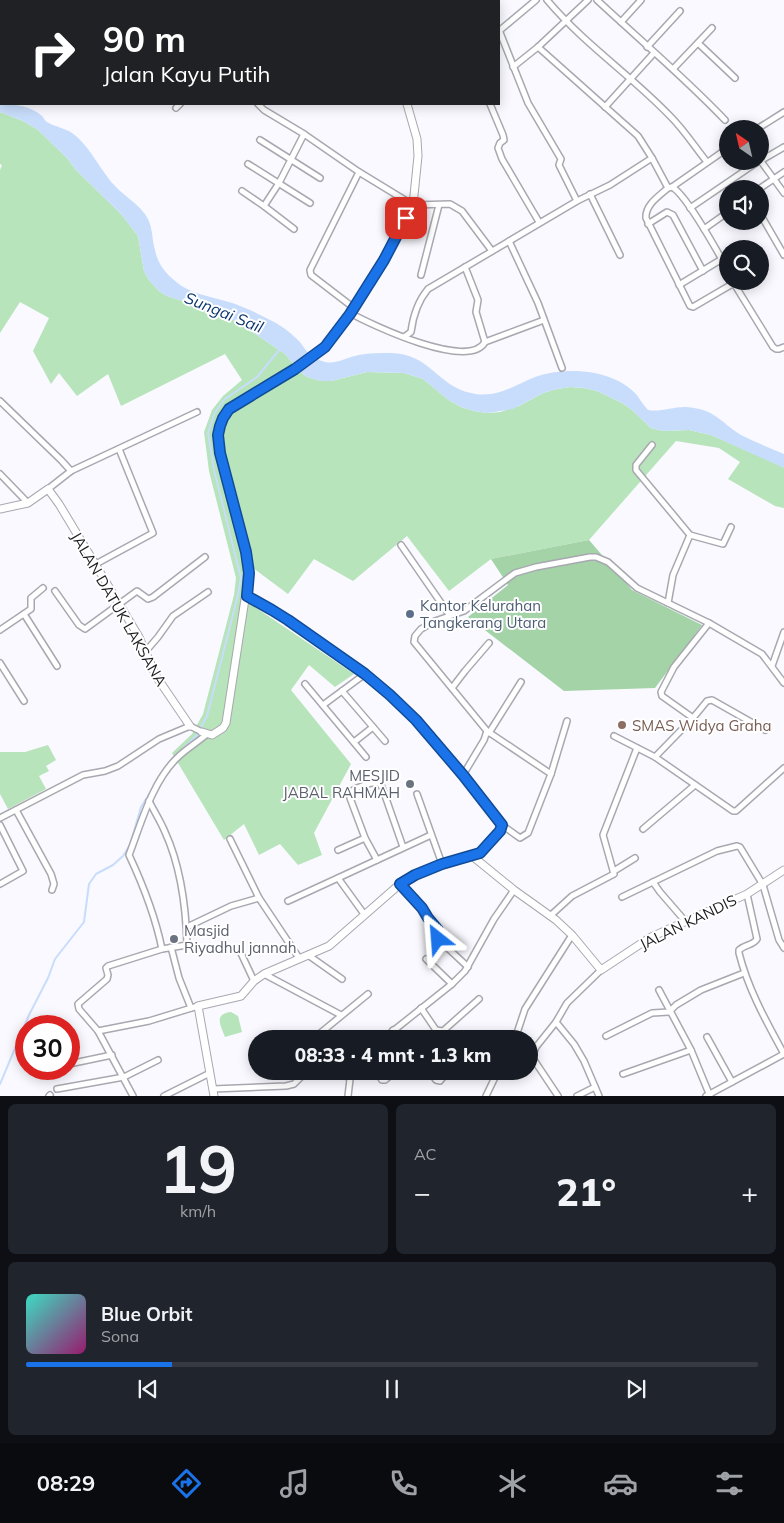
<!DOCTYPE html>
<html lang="id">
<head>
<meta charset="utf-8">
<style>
  body { margin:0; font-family:Mulish,sans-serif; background:#20242c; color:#f1f3f6; height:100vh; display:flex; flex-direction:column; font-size:19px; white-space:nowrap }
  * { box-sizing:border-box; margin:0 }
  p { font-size:16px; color:#9ea1a6 }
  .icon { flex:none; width:28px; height:28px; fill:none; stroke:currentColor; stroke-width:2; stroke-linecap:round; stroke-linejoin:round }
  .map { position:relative; height:1096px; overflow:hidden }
  .panel { display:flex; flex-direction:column; gap:8px; padding:8px; background:#0d0f14; flex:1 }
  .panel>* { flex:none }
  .top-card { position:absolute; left:0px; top:0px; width:500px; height:105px; box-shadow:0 2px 12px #0003; background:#202124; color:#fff; overflow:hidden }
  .needle { width:32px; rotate:326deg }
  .controls { position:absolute; left:719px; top:120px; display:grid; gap:10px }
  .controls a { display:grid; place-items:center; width:50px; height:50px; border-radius:50%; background:#171b24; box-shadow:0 2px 12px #0003; font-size:25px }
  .speed { position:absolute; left:15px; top:1015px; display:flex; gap:10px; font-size:25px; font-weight:700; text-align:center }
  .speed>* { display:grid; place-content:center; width:65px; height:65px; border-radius:50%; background:#171b24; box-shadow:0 2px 12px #0003; line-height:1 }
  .speed .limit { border:8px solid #d22; background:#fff; color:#111 }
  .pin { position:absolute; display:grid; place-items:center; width:42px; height:42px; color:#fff; margin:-21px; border-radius:10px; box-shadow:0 2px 8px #0006 }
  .me { position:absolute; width:55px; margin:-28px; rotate:332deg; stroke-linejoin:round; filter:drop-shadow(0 0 4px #0008) }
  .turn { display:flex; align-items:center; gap:18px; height:105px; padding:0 20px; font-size:22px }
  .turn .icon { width:65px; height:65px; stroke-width:2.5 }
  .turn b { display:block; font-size:35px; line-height:42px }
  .big { font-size:38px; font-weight:800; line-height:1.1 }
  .panel .tile { flex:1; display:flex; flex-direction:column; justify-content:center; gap:8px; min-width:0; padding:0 18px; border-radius:8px; background:#20242c }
  .panel .dial { align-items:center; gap:0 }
  .dial b { font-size:65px; line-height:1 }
  .song { display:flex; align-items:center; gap:15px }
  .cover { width:60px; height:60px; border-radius:8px; background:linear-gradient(135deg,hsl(170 70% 55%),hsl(320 70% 35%)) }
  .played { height:5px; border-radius:2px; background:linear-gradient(90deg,#1a73e8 20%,#363941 20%) }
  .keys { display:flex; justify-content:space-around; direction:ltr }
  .heat { display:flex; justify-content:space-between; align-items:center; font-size:28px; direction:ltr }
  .panel .tiles { flex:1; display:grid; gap:8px; grid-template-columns:1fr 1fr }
  .tile:last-child { grid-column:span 2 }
  .trip { position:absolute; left:248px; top:1030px; width:290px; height:50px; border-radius:25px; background:#171b24; box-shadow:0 2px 12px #0003; font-weight:800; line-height:50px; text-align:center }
  .menu { display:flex; height:80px; justify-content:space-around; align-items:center; background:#090b0e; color:#9ea1a6 }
  .menu .icon { width:35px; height:35px }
  .menu .active { color:#1a73e8 }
  .menu b { font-size:22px; color:#f1f3f6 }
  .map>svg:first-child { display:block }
  .green { fill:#b7e4ba }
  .forest { fill:#a3d3a7 }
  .water { fill:#c8ddfb }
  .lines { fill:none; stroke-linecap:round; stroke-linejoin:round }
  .stream { stroke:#c8ddfb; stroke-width:2 }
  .street-casing { stroke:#a8a8b0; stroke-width:8 }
  .secondary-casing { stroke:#a8a8b0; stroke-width:9 }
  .street { stroke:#fff; stroke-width:5 }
  .secondary { stroke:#fff; stroke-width:7 }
  .route-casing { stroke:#114b97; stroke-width:12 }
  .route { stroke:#1a73e8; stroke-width:9 }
  .service-dot { fill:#5c6f8a; stroke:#fff; stroke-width:2 }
  .education-dot { fill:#8d6e63; stroke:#fff; stroke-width:2 }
  .worship-dot { fill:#6b7280; stroke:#fff; stroke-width:2 }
  .labels { text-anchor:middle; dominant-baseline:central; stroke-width:4; stroke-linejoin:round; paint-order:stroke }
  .service-label { font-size:15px; fill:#4e5e75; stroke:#fff; text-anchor:start }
  .street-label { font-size:15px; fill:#1c1c1f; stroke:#fff }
  .education-label { font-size:15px; fill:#785e54; stroke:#fff; text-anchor:start }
  .worship-label { font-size:15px; fill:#5b616d; stroke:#fff; text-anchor:end }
  .water-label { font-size:16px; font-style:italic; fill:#0a366e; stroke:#fff }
</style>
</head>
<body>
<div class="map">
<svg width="784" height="1096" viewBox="0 0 784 1096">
  <rect width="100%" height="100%" fill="#f9f9ff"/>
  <!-- green -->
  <g class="green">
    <path d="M 0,112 L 23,121 L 37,129 L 68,159 L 75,169 L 121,214 L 138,236 L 144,271 L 149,280 L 159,291 L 167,296 L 201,307 L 236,321 L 285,354 L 299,371 L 307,377 L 321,381 L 331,381 L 367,372 L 404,373 L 423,379 L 450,401 L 461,407 L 474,411 L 487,413 L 500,412 L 519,406 L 543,393 L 557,389 L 570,387 L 584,388 L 597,391 L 622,403 L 631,409 L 651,428 L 663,431 L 689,430 L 711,435 L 782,466 L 784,468 L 784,508 L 775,506 L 728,479 L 740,462 L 719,448 L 676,441 L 589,540 L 491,559 L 449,591 L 407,536 L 353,581 L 314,559 L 288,594 L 253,568 L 249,603 L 354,674 L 335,687 L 309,665 L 291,690 L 351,764 L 314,833 L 322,855 L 298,865 L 280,844 L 259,855 L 244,824 L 224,840 L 172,753 L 192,734 L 203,714 L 234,595 L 236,578 L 209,471 L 204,432 L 212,410 L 223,396 L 242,380 L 225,354 L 121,406 L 108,374 L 77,396 L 59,373 L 51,384 L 33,351 L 49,318 L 20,302 L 0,333 L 0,170 L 2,165 L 0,164 Z"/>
    <path d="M 48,745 L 56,760 L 46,766 L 49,771 L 39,776 L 46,789 L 8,809 L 0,794 L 0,752 L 25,752 Z"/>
    <path d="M 231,1012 L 238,1016 L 242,1032 L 225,1037 C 221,1026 213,1014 231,1012 Z"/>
  </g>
  <!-- forest -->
  <path class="forest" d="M 589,540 L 632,590 L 702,625 L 655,688 L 564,691 L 468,617 L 508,585 L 491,559 Z"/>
  <!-- water -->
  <path class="water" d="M 0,93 L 1,104 C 15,104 31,106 42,116 C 44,118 45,121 47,122 C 55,127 65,128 72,133 C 90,146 100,170 115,186 C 126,198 140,204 148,219 C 153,230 152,240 155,250 C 157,262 165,273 174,280 C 189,294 209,296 229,302 C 245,307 261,315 276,323 C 283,327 292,334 298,340 C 304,346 306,353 314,357 C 332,369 342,358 359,355 C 369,353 381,353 391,353 C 431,354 437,386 471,393 C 496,399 513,386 535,377 C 565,366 613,369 636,394 C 640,399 643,405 648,410 C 663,413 677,404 694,408 C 716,411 724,425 741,435 C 755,442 770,448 784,454 L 784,468 L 711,435 L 689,430 L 663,431 L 651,428 L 631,409 L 622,403 L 597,391 L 584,388 L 570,387 L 557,389 L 543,393 L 513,409 L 487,413 L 474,411 L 461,407 L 450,401 L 423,379 L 404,373 L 367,372 L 331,381 L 321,381 L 307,377 L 299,371 L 285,354 L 236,321 L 201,307 L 167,296 L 159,291 L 149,280 L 144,271 L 138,236 L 121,214 L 75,169 L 68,159 L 37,129 L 23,121 L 0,112 Z"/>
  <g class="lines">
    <!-- stream -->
    <g class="stream">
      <path d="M 172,759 L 196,736 L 207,716 L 238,595 L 241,578 L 214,470 L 208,433 L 215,412 L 225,399 L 257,377 L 280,349"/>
      <path d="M 0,1084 L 29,1015 L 48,978 L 55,959 L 84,922 L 89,884 L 96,874 L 113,865 L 123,856 L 130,845 L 141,807 L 157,782"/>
    </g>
    <!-- street casing -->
    <g class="street-casing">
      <g id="street">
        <path d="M 75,0 L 76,1"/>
        <path d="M 126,0 L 127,1"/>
        <path d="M 253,0 L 254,1"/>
        <path d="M 292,0 L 293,1"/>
        <path d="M 330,0 L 331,1"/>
        <path d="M 432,0 L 432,1"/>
        <path d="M 547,0 C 585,45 631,75 671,117 C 684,130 695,147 707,162"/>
        <path d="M 597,0 C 640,40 685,78 725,120"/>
        <path d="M 195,1 L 196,0"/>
        <path d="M 621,22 L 641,0"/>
        <path d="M 499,30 L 528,103 L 561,159 L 559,165 L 577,201"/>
        <path d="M 499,31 L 536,0"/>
        <path d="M 698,43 L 735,78"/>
        <path d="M 647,47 L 680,11"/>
        <path d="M 513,67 L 538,47 L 588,0"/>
        <path d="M 673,69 L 712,28"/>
        <path d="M 258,104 L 264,110 L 304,134 L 359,172 L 413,205 L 450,204 L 462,211 L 492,251"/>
        <path d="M 490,104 L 503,135 L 504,140 L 500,143 L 498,148 L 502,159 L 539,222"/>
        <path d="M 605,107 L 654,53"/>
        <path d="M 176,108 L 180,104"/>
        <path d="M 757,129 L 784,112"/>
        <path d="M 260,140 L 320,178"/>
        <path d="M 652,158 L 668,188 L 672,187 L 728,148"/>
        <path d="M 760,160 L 784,193"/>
        <path d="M 760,161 L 784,147"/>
        <path d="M 248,164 L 310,203"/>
        <path d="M 672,187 C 687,195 718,253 728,270"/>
        <path d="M 668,188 C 659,196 645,205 646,218 L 690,306 L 693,307 L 734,283"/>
        <path d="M 759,189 L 784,172"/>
        <path d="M 242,191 L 264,206 L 279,183 L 304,134"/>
        <path d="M 590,194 L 620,255"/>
        <path d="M 264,206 L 294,229"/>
        <path d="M 690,208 L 759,161"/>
        <path d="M 762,217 L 784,255"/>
        <path d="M 648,224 L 667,212 L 673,215 L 703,271"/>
        <path d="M 704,229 L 728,212"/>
        <path d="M 509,241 L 538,303 L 562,368"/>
        <path d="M 421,275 L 439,205"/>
        <path d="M 733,282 L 773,347 L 776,349 L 779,349 L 784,347"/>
        <path d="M 679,285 L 722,259"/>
        <path d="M 354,308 L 311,275 L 310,270 L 359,172"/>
        <path d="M 350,313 C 372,325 469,371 485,342 L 476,312 L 478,300 L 465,267"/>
        <path d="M 404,337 L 411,332 C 413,316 418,301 428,289 L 577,201 L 610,185 L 652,158 L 638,136 L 538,47"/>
        <path d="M 485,342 L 544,320"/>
        <path d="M 0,401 L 61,460 L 71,471"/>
        <path d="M 652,445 L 636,465 L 636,470 L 690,535 L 723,544 L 731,527"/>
        <path d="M 0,474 L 28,503"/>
        <path d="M 48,489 L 71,471 L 197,412"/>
        <path d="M 401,545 L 448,613 L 455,614"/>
        <path d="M 94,565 L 153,533 L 119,449"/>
        <path d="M 55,591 L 79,625 L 85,629 L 137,591 L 148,599 L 153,597 L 205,557"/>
        <path d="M 668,603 L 673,575 L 690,535"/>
        <path d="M 24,614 L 57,666"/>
        <path d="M 0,630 L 31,609 L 31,598 L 43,588"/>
        <path d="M 146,651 L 158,637 L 173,616 L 208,592"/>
        <path d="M 0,663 L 24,701"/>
        <path d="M 772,666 L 784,632"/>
        <path d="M 305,684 L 366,757"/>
        <path d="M 452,688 L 465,671 L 489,643"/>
        <path d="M 342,691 L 385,741"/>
        <path d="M 323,705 L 365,674"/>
        <path d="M 693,718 L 662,696 L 661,692 L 674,667 L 709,623"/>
        <path d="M 487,731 L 551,774"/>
        <path d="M 489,733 L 521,682"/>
        <path d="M 614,736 L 655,757 L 733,811 L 736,811 L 784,768"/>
        <path d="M 354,742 L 373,727"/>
        <path d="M 655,757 L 693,718 L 707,701 L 712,700 L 765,730"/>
        <path d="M 463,775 L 484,740 L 487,731 L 414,642 L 415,636 L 421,629 L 435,621 L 464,611 L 515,573 L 536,567 L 590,557 L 596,557 L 608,562 L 637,588 L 709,623 L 762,654 L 784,683"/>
        <path d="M 417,794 L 442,864"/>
        <path d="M 16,810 L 51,874 L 54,884 L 52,890"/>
        <path d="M 0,818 L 83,775 L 105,771 L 118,766 L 159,739 L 190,726 L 202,732"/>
        <path d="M 0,825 L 23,871 L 0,884"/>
        <path d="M 502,825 L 520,838 L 528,833 L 551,774 L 567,721"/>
        <path d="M 643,829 L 695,785"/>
        <path d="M 230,839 L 259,898"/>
        <path d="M 338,850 L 365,838"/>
        <path d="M 377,860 L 365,838 L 350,798 L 350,792 C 357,787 370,782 379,783 L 382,787 L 403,847"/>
        <path d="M 614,871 L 635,858"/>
        <path d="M 653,882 L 660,892 L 686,922"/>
        <path d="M 400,884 L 422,908 L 428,918 L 438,930 L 438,939 L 468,967"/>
        <path d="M 747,894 L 757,939 C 754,945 744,945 739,950 L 739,953 C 748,989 766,1021 784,1054"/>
        <path d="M 622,897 L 717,851 L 737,846 L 740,847 L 763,885 L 779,940 L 784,948"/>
        <path d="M 288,901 L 338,878"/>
        <path d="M 364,914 L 338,878 L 431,835"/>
        <path d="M 550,916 L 572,896 L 614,874 L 603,835 L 637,748"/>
        <path d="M 187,927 L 231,906 L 259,898 L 299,958"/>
        <path d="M 171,947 L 179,978 L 191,1008"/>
        <path d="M 162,949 C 155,915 144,887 129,855 C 141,824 152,782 177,758 C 186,749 198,742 207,734"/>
        <path d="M 239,949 L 254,981"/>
        <path d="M 308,955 L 342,979"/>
        <path d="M 426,959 L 452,984"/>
        <path d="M 264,974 L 341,1015"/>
        <path d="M 659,990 L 691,1050 L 710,1096"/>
        <path d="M 421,1008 L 436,1030 L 443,1031 L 479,999"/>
        <path d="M 556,1022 L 574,1044 L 584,1061 L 599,1096"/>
        <path d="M 393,1030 L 399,1039"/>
        <path d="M 98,1031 L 149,1021 L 198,1006"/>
        <path d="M 606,1036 L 652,1013 L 669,1012 L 676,1005 L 701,990 L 744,973"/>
        <path d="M 707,1037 L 732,1082"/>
        <path d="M 313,1039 L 368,994"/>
        <path d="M 383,1039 L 452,984 L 465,971 L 494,919 L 514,890"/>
        <path d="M 515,1039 L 525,1009 L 572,935"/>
        <path d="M 69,1064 L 112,1055"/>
        <path d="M 340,1071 L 350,1079"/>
        <path d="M 376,1071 L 382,1080 L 385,1080 L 396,1071"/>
        <path d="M 429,1071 L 436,1080 L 440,1081 L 448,1071"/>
        <path d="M 623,1074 L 691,1050"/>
        <path d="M 57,1089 L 124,1077 L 158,1060"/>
        <path d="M 213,1089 L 286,1086 L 294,1084 L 307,1071"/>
        <path d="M 49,1096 L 50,1095"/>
        <path d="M 133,1096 L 98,1031 L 79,1009 L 78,1004 L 107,979 L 108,975 L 106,968 L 108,966 L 162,949 L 187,945 C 186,907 181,867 165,832 C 161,822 154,811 149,801"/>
        <path d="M 164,1096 L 210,1073"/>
        <path d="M 348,1096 L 351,1071"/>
        <path d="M 486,1096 L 498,1071"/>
        <path d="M 558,1096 L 532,1057 L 536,1047 L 556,1022 L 567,1003 L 601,970"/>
        <path d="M 577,1096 L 595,1087"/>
        <path d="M 706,1096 L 784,1054"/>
      </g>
    </g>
    <!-- secondary casing -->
    <g class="secondary-casing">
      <g id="secondary">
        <path d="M 482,1 L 483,0"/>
        <path d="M 0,509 L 28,503 L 48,489 L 59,504 L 139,637 L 156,676 L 190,726"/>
        <path d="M 202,732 L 212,735 L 223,728 L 226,723 L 249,573 C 244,543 236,515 229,486 C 224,470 216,451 218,433 C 220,424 223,417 229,409 L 295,369 L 325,347 L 350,313 L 384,260 L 413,205 L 418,156 L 417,139 L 407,104"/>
        <path d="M 471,855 L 514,890 L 556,920 L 572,935 L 601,970 L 651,937 L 747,894 L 784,870"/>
        <path d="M 214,1096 L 198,1006 L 241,996 L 254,981 L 264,974 L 329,946 L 400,884 L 415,875 L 442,864 L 480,853 L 500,831 L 502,825 L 463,775 L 416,721 L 390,695 L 365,674 L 272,610 L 247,596"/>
      </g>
    </g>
    <!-- street -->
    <use href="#street" class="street"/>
    <!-- secondary -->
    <use href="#secondary" class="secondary"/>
  </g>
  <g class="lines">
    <!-- route casing -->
    <g class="route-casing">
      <path id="route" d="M 406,218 L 384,260 L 350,314 L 325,347 L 295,369 L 229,409 L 223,418 L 220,426 L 218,435 L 220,453 L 246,552 L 249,573 L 247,596 L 272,610 L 288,620 L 365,674 L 390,695 L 416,720 L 463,775 L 502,825 L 500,831 L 480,853 L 442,864 L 415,875 L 400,884 L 422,908 L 428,918 L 438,930 L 438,939"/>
    </g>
    <!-- route -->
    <use href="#route" class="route"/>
  </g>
  <!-- markers -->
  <circle class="service-dot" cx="410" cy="614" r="5"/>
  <circle class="education-dot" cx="622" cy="725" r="5"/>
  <g class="worship-dot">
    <circle cx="410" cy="784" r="5"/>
    <circle cx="174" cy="939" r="5"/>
  </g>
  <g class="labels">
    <!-- service labels -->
    <g class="service-label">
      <text x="420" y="605">Kantor Kelurahan<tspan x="420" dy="17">Tangkerang Utara</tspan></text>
    </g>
    <!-- street labels -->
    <g class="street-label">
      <text transform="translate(119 609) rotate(60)">JALAN DATUK LAKSANA</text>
      <text transform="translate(688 922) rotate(-26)">JALAN KANDIS</text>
    </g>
    <!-- education labels -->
    <g class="education-label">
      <text x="632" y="725">SMAS Widya Graha</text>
    </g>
    <!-- worship labels -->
    <g class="worship-label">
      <text x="400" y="775">MESJID<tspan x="400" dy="17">JABAL RAHMAH</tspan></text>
      <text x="184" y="930" text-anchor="start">Masjid<tspan x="184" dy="17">Riyadhul jannah</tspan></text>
    </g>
    <!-- water labels -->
    <g class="water-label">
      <text transform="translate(224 312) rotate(22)">Sungai Sail</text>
    </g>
  </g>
</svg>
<div class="controls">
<a><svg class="needle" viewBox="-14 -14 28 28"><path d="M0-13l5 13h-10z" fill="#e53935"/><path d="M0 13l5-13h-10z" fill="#9ea1a6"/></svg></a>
<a><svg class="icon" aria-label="sound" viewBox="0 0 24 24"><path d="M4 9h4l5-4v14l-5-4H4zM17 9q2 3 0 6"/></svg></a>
<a><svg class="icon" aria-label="search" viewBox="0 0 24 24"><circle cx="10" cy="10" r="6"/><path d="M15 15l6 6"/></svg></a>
</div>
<div class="speed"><div class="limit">30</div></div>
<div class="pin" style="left:406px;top:218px;background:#d93025"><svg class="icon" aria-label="arrive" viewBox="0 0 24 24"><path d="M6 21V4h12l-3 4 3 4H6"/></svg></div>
<svg class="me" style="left:438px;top:939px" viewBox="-20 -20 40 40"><path d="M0-17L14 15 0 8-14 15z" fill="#1a73e8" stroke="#fff" stroke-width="4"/></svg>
<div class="trip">08:33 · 4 mnt · 1.3 km</div>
<div class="top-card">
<div class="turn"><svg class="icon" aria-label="right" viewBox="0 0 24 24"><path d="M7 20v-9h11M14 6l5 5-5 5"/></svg><div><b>90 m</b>Jalan Kayu Putih</div></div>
</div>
</div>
<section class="panel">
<div class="tiles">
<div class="tile dial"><b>19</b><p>km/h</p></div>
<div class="tile"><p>AC</p>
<div class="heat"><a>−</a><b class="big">21°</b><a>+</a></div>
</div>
<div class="tile">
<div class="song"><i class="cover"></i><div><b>Blue Orbit</b><p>Sona</p></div></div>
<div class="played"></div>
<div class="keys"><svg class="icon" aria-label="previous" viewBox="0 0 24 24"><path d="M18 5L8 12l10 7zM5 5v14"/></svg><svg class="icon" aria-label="pause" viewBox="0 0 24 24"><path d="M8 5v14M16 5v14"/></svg><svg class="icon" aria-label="next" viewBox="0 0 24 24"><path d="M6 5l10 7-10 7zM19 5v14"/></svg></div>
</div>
</div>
</section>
<nav class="menu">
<b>08:29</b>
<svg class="icon active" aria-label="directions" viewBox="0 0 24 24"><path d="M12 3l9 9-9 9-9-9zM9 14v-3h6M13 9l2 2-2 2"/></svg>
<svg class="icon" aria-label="music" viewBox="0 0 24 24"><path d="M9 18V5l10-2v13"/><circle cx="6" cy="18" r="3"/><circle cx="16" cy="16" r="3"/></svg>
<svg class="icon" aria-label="phone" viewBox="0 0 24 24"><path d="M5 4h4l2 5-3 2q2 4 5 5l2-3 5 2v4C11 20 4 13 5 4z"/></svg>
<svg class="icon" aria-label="climate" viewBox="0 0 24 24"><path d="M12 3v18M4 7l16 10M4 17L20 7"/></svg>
<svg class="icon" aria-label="car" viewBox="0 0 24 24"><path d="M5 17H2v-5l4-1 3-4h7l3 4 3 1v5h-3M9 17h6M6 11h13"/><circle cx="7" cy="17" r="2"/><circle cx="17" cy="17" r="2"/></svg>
<svg class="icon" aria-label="filters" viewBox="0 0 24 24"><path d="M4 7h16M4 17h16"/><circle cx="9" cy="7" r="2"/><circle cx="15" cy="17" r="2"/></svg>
</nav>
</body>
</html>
